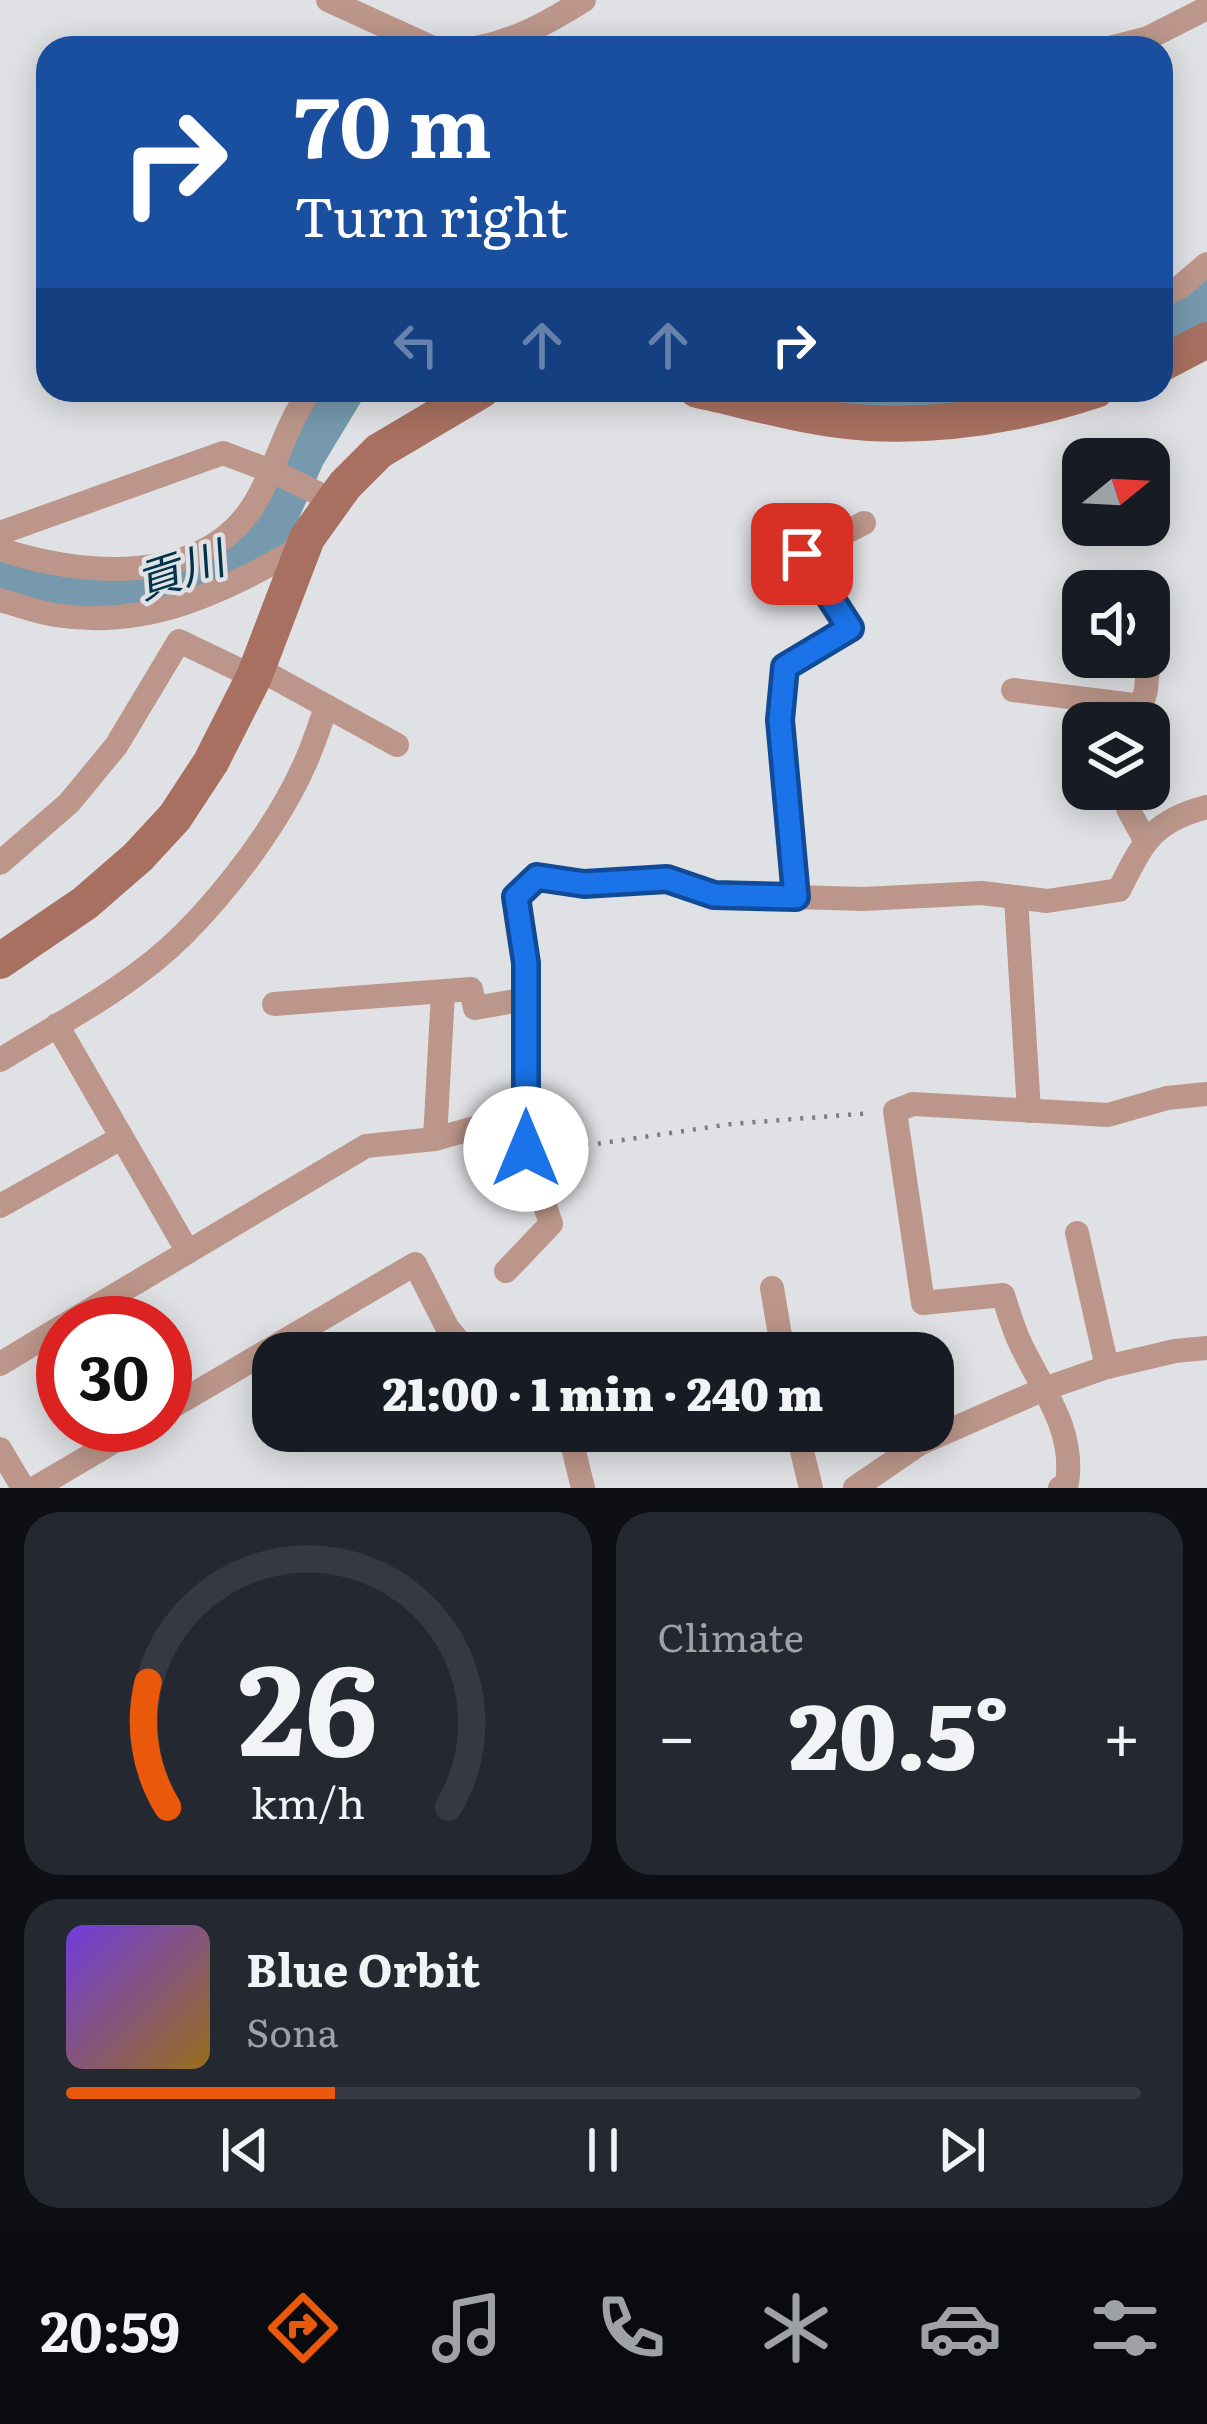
<!DOCTYPE html>
<html lang="en">
<head>
<meta charset="utf-8">
<style>
  body { margin:0; font-family:Literata,"Noto Sans JP",serif; background:#242831; color:#f1f3f6; height:100vh; display:flex; flex-direction:column; font-size:45px; white-space:nowrap }
  * { box-sizing:border-box; margin:0 }
  p { font-size:39px; color:#9ea1a6 }
  .icon { flex:none; width:66px; height:66px; fill:none; stroke:currentColor; stroke-width:2; stroke-linecap:round; stroke-linejoin:round }
  .map { position:relative; height:1488px; overflow:hidden }
  .sheet { display:flex; flex-direction:column; gap:24px; padding:24px; background:#0d0f14; flex:1 }
  .sheet>* { flex:none }
  .hud { position:absolute; left:36px; top:36px; width:1137px; height:366px; border-radius:36px; box-shadow:0 6px 30px #0003; background:#1a4fa0; color:#fff; overflow:hidden }
  .needle { width:78px; rotate:72deg }
  .controls { position:absolute; left:1062px; top:438px; display:grid; gap:24px }
  .controls a { display:grid; place-items:center; width:108px; height:108px; border-radius:24px; background:#171b24; box-shadow:0 6px 30px #0003; font-size:60px }
  .speed { position:absolute; left:36px; top:1296px; display:flex; gap:24px; font-size:60px; font-weight:700; text-align:center }
  .speed>* { display:grid; place-content:center; width:156px; height:156px; border-radius:50%; background:#171b24; box-shadow:0 6px 30px #0003; line-height:1 }
  .speed .limit { border:18px solid #d22; background:#fff; color:#111 }
  .pin { position:absolute; display:grid; place-items:center; width:102px; height:102px; color:#fff; margin:-51px; border-radius:24px; box-shadow:0 6px 18px #0006 }
  .me { position:absolute; width:132px; margin:-66px; rotate:0deg; stroke-linejoin:round; filter:drop-shadow(0 0 9px #0008) }
  .turn { display:flex; align-items:center; gap:42px; height:252px; padding:0 60px; font-size:54px }
  .turn .icon { width:156px; height:156px; stroke-width:2.5 }
  .turn b { display:block; font-size:84px; line-height:102px }
  .lanes { display:flex; align-items:center; height:114px; padding:0 60px; background:#0003; justify-content:center; gap:60px; direction:ltr }
  .lanes .off { opacity:.35 }
  .big { font-size:90px; font-weight:800; line-height:1.1 }
  .sheet .card { flex:1; display:flex; flex-direction:column; justify-content:center; gap:18px; min-width:0; padding:0 42px; border-radius:36px; background:#242831 }
  .sheet .dial { align-items:center; gap:0 }
  .dial svg { height:312px; overflow:visible; fill:none; stroke:#363941; stroke-width:7; stroke-linecap:round; text-anchor:middle }
  .dial text { fill:#f1f3f6; stroke:none }
  .song { display:flex; align-items:center; gap:36px }
  .cover { width:144px; height:144px; border-radius:18px; background:linear-gradient(135deg,hsl(260 70% 55%),hsl(40 70% 35%)) }
  .played { height:12px; border-radius:6px; background:linear-gradient(90deg,#ea580c 25%,#363941 25%) }
  .keys { display:flex; justify-content:space-around; direction:ltr }
  .heat { display:flex; justify-content:space-between; align-items:center; font-size:66px; direction:ltr }
  .sheet .tiles { flex:1; display:grid; gap:24px; grid-template-columns:1fr 1fr }
  .card:last-child { grid-column:span 2 }
  .trip { position:absolute; left:252px; top:1332px; width:702px; height:120px; border-radius:36px; background:#171b24; box-shadow:0 6px 30px #0003; font-weight:800; line-height:120px; text-align:center }
  .menu { display:flex; height:192px; justify-content:space-around; align-items:center; background:#090b0e; color:#9ea1a6 }
  .menu .icon { width:84px; height:84px }
  .menu .selected { color:#ea580c }
  .menu b { font-size:54px; color:#f1f3f6 }
  .map>svg:first-child { display:block }
  .lines { fill:none; stroke-linecap:round; stroke-linejoin:round }
  .river { stroke:#7699ad; stroke-width:48 }
  .path { stroke:#7c7d7f; stroke-width:4.5; stroke-dasharray:3 9; stroke-linecap:butt }
  .street { stroke:#bc968a; stroke-width:24 }
  .secondary { stroke:#a77060; stroke-width:36 }
  .route-casing { stroke:#114b97; stroke-width:30 }
  .route { stroke:#1a73e8; stroke-width:21 }
  .labels { text-anchor:middle; dominant-baseline:central; stroke-width:9; stroke-linejoin:round; paint-order:stroke }
  .water-label { font-size:45px; font-style:italic; fill:#003349; stroke:#e0e1e4 }
</style>
</head>
<body>
<div class="map">
<svg width="1207" height="1488" viewBox="0 0 1207 1488">
  <rect width="100%" height="100%" fill="#e0e1e4"/>
  <g class="lines">
    <!-- river -->
    <g class="river">
      <path d="M 1161,329 L 1207,299"/>
      <path d="M 835,390 L 955,393 L 980,390"/>
      <path d="M 0,582 L 81,591 L 128,588 L 158,582 L 238,551 L 270,524 L 302,453 L 340,390"/>
    </g>
    <!-- path -->
    <path class="path" d="M 550,1145 L 589,1145 L 731,1124 L 872,1113"/>
    <!-- street -->
    <g class="street">
      <path d="M 328,0 L 433,48"/>
      <path d="M 476,48 C 517,40 549,22 584,0"/>
      <path d="M 1109,48 L 1148,38 L 1207,8"/>
      <path d="M 1161,297 L 1180,287 L 1207,264"/>
      <path d="M 0,533 L 223,453 L 276,473 L 334,501"/>
      <path d="M 0,549 C 79,576 202,587 253,506 C 276,470 285,424 311,390"/>
      <path d="M 0,600 C 18,605 36,612 55,615 C 150,630 223,591 304,546"/>
      <path d="M 257,668 L 397,745"/>
      <path d="M 1013,690 L 1142,706"/>
      <path d="M 1137,723 L 1146,690 L 1149,657"/>
      <path d="M 1125,789 L 1128,809 L 1145,840"/>
      <path d="M 0,863 L 69,803 L 116,746 L 179,641 L 254,677"/>
      <path d="M 796,897 L 780,720 L 785,667 L 851,628 L 802,554 L 864,523"/>
      <path d="M 1016,898 L 1029,1111"/>
      <path d="M 274,1004 L 471,989 L 475,1008 L 526,999"/>
      <path d="M 57,1025 L 188,1252"/>
      <path d="M 0,1060 C 62,1022 132,986 184,934 C 228,890 277,825 303,768 C 312,749 319,728 326,707"/>
      <path d="M 435,1139 L 478,1127 L 526,1149"/>
      <path d="M 0,1206 L 121,1138"/>
      <path d="M 1077,1233 L 1107,1367"/>
      <path d="M 506,1271 L 551,1224 L 526,1149 L 526,963 L 516,897 L 537,877 L 583,884 L 667,879 L 714,895 L 796,897 L 863,899 L 982,893 L 1047,901 L 1119,890 C 1143,843 1152,821 1207,807"/>
      <path d="M 772,1288 L 783,1353"/>
      <path d="M 68,1323 L 366,1146 L 435,1139 L 443,992"/>
      <path d="M 0,1364 L 63,1326"/>
      <path d="M 165,1411 L 415,1264 L 447,1327 L 468,1353"/>
      <path d="M 569,1431 L 583,1488"/>
      <path d="M 797,1431 L 811,1488"/>
      <path d="M 0,1449 L 23,1488"/>
      <path d="M 35,1488 L 142,1425"/>
      <path d="M 855,1488 L 919,1444 L 1044,1389 L 1107,1367 L 1175,1351 L 1207,1348"/>
      <path d="M 1060,1488 L 1067,1483 C 1075,1432 1045,1393 1023,1349 C 1014,1332 1009,1313 1003,1295 L 923,1303 L 895,1111 L 913,1104 L 1108,1115 L 1167,1098 L 1207,1094"/>
    </g>
    <!-- secondary -->
    <g class="secondary">
      <path d="M 1161,364 L 1207,340"/>
      <path d="M 697,390 C 754,402 811,420 869,423 C 947,427 1023,414 1096,390"/>
      <path d="M 0,961 L 85,903 L 138,857 L 175,817 L 211,762 L 254,677 L 307,538 L 345,485 L 379,451 L 482,390"/>
    </g>
  </g>
  <g class="lines">
    <!-- route casing -->
    <g class="route-casing">
      <path id="route" d="M 526,1149 L 526,963 L 516,897 L 537,877 L 584,884 L 667,879 L 714,895 L 796,897 L 780,720 L 785,667 L 850,628 L 802,554"/>
    </g>
    <!-- route -->
    <use href="#route" class="route"/>
  </g>
  <g class="labels">
    <!-- water labels -->
    <g class="water-label">
      <text transform="translate(179 567) rotate(-18)">貢川</text>
    </g>
  </g>
</svg>
<div class="controls">
<a><svg class="needle" viewBox="-14 -14 28 28"><path d="M0-13l5 13h-10z" fill="#e53935"/><path d="M0 13l5-13h-10z" fill="#9ea1a6"/></svg></a>
<a><svg class="icon" aria-label="sound" viewBox="0 0 24 24"><path d="M4 9h4l5-4v14l-5-4H4zM17 9q2 3 0 6"/></svg></a>
<a><svg class="icon" aria-label="layers" viewBox="0 0 24 24"><path d="M12 4l9 5-9 5-9-5zM3 14l9 5 9-5"/></svg></a>
</div>
<div class="speed"><div class="limit">30</div></div>
<div class="pin" style="left:802px;top:554px;background:#d93025"><svg class="icon" aria-label="arrive" viewBox="0 0 24 24"><path d="M6 21V4h12l-3 4 3 4H6"/></svg></div>
<svg class="me" style="left:526px;top:1149px" viewBox="-20 -20 40 40"><circle r="19" fill="#fff"/><path d="M0-13L10 11 0 6-10 11z" fill="#1a73e8"/></svg>
<div class="trip">21:00 · 1 min · 240 m</div>
<div class="hud">
<div class="turn"><svg class="icon" aria-label="right" viewBox="0 0 24 24"><path d="M7 20v-9h11M14 6l5 5-5 5"/></svg><div><b>70 m</b>Turn right</div></div>
<div class="lanes"><svg class="icon off" aria-label="left" viewBox="0 0 24 24"><path d="M17 20v-9H6M10 6l-5 5 5 5"/></svg><svg class="icon off" aria-label="ahead" viewBox="0 0 24 24"><path d="M12 20V5M6 11l6-6 6 6"/></svg><svg class="icon off" aria-label="ahead" viewBox="0 0 24 24"><path d="M12 20V5M6 11l6-6 6 6"/></svg><svg class="icon" aria-label="right" viewBox="0 0 24 24"><path d="M7 20v-9h11M14 6l5 5-5 5"/></svg></div>
</div>
</div>
<section class="sheet">
<div class="tiles">
<div class="card dial"><svg viewBox="0 0 100 80">
<path d="M14 69A42 42 0 1 1 86 69"/>
<path d="M14 69A42 42 0 0 1 9 37" stroke="#ea580c"/>
<text x="50" y="56" font-size="32" font-weight="700">26</text>
<text x="50" y="72" font-size="11">km/h</text>
</svg></div>
<div class="card"><p>Climate</p>
<div class="heat"><a>−</a><b class="big">20.5°</b><a>+</a></div>
</div>
<div class="card">
<div class="song"><i class="cover"></i><div><b>Blue Orbit</b><p>Sona</p></div></div>
<div class="played"></div>
<div class="keys"><svg class="icon" aria-label="previous" viewBox="0 0 24 24"><path d="M18 5L8 12l10 7zM5 5v14"/></svg><svg class="icon" aria-label="pause" viewBox="0 0 24 24"><path d="M8 5v14M16 5v14"/></svg><svg class="icon" aria-label="next" viewBox="0 0 24 24"><path d="M6 5l10 7-10 7zM19 5v14"/></svg></div>
</div>
</div>
</section>
<nav class="menu">
<b>20:59</b>
<svg class="icon selected" aria-label="directions" viewBox="0 0 24 24"><path d="M12 3l9 9-9 9-9-9zM9 14v-3h6M13 9l2 2-2 2"/></svg>
<svg class="icon" aria-label="music" viewBox="0 0 24 24"><path d="M9 18V5l10-2v13"/><circle cx="6" cy="18" r="3"/><circle cx="16" cy="16" r="3"/></svg>
<svg class="icon" aria-label="phone" viewBox="0 0 24 24"><path d="M5 4h4l2 5-3 2q2 4 5 5l2-3 5 2v4C11 20 4 13 5 4z"/></svg>
<svg class="icon" aria-label="climate" viewBox="0 0 24 24"><path d="M12 3v18M4 7l16 10M4 17L20 7"/></svg>
<svg class="icon" aria-label="car" viewBox="0 0 24 24"><path d="M5 17H2v-5l4-1 3-4h7l3 4 3 1v5h-3M9 17h6M6 11h13"/><circle cx="7" cy="17" r="2"/><circle cx="17" cy="17" r="2"/></svg>
<svg class="icon" aria-label="filters" viewBox="0 0 24 24"><path d="M4 7h16M4 17h16"/><circle cx="9" cy="7" r="2"/><circle cx="15" cy="17" r="2"/></svg>
</nav>
</body>
</html>
